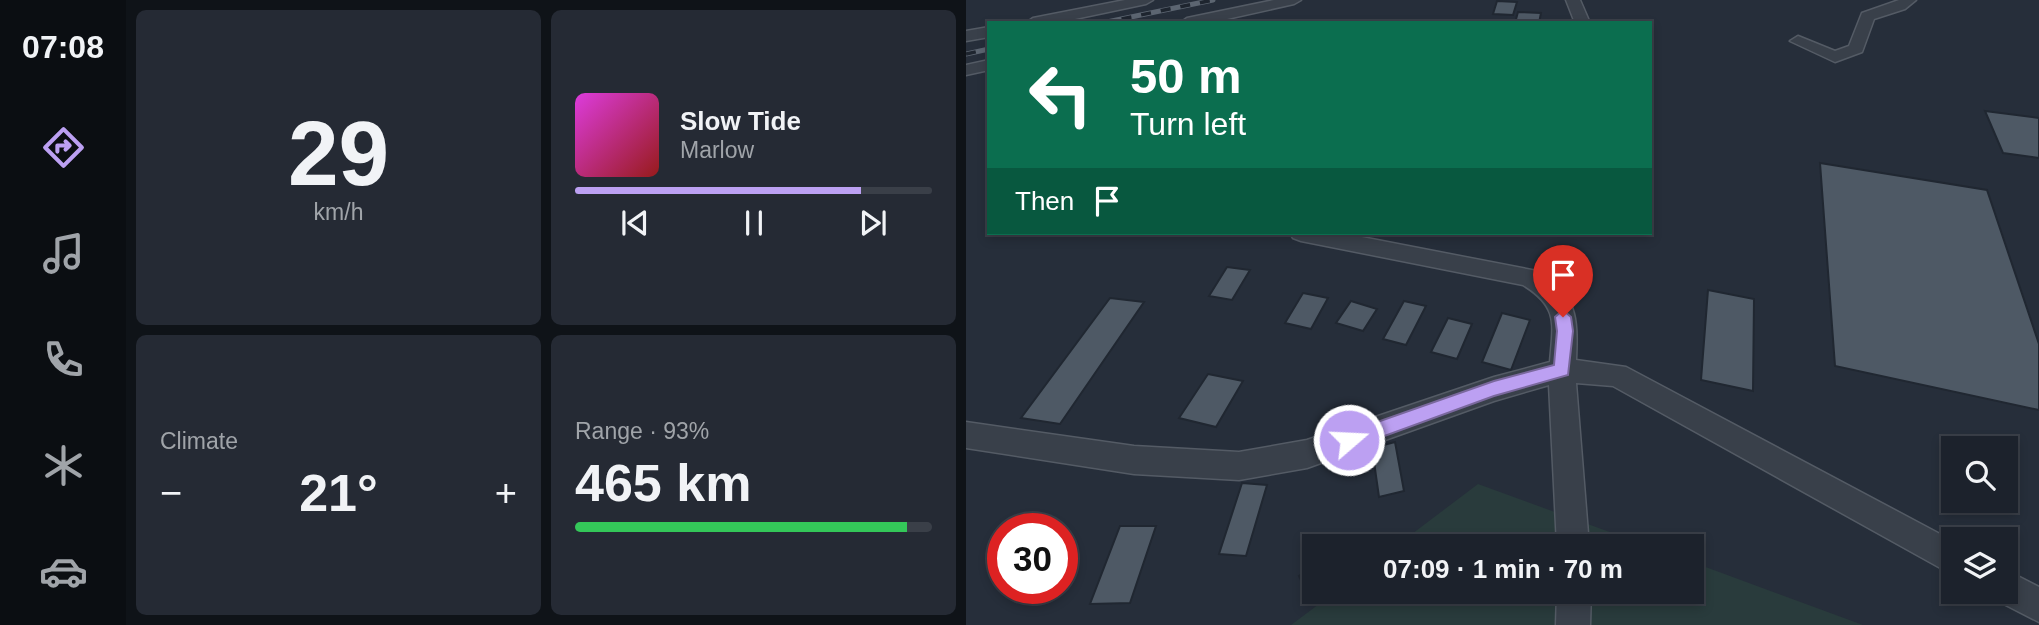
<!DOCTYPE html>
<html lang="en">
<head>
<meta charset="utf-8">
<style>
  body { margin:0; font-family:Arial,sans-serif; background:#252a34; color:#f1f3f6; height:100vh; display:flex; flex-direction:column; font-size:26px; white-space:nowrap }
  * { box-sizing:border-box; margin:0 }
  p { font-size:23px; color:#a0a4a9 }
  .icon { flex:none; width:38px; height:38px; fill:none; stroke:currentColor; stroke-width:2; stroke-linecap:round; stroke-linejoin:round }
  .map { position:relative; flex:1; overflow:hidden }
  .side { display:flex; flex-direction:column; gap:10px; padding:10px; background:#0f1318; width:840px }
  .side>* { flex:none }
  .banner { position:absolute; left:21px; top:21px; width:665px; height:214px; border-radius:0px; box-shadow:0 4px 10px #0003,0 0 0 2px #3a3f48; background:#0b6e4f; color:#fff; overflow:hidden }
  .fabs { position:absolute; left:975px; top:436px; display:grid; gap:14px }
  .fabs a { display:grid; place-items:center; width:77px; height:77px; border-radius:0px; background:#1c222c; box-shadow:0 4px 10px #0003,0 0 0 2px #3a3f48; font-size:35px }
  .speed { position:absolute; left:21px; top:513px; display:flex; gap:14px; font-size:35px; font-weight:700; text-align:center }
  .speed>* { display:grid; place-content:center; width:91px; height:91px; border-radius:50%; background:#1c222c; box-shadow:0 4px 10px #0003,0 0 0 2px #3a3f48; line-height:1 }
  .speed .limit { border:10px solid #d22; background:#fff; color:#111 }
  .pin { position:absolute; display:grid; place-items:center; width:60px; height:60px; color:#fff; margin:-72px -30px; border-radius:50% 50% 50% 0; rotate:-45deg; box-shadow:0 0 7px #0007 }
  .pin .icon { rotate:45deg }
  .me { position:absolute; width:77px; margin:-38px; rotate:71deg; stroke-linejoin:round; filter:drop-shadow(0 0 5px #0008) }
  .turn { display:flex; align-items:center; gap:24px; height:147px; padding:0 28px; font-size:32px }
  .turn .icon { width:91px; height:91px; stroke-width:2.5 }
  .turn b { display:block; font-size:49px; line-height:60px }
  .then { display:flex; align-items:center; height:66px; padding:0 28px; background:#0003; gap:14px; font-size:26px }
  .big { font-size:52px; font-weight:800; line-height:1.1 }
  .side .tile { flex:1; display:flex; flex-direction:column; justify-content:center; gap:10px; min-width:0; padding:0 24px; border-radius:10px; background:#252a34 }
  .side .dial { align-items:center; gap:0 }
  .dial b { font-size:91px; line-height:1 }
  .song { display:flex; align-items:center; gap:21px }
  .cover { width:84px; height:84px; border-radius:10px; background:linear-gradient(135deg,hsl(300 70% 55%),hsl(0 70% 35%)) }
  .played { height:7px; border-radius:4px; background:linear-gradient(90deg,#bca0f2 80%,#3a3f48 80%) }
  .keys { display:flex; justify-content:space-around; direction:ltr }
  .heat { display:flex; justify-content:space-between; align-items:center; font-size:38px; direction:ltr }
  .charge { height:10px; border-radius:5px; background:linear-gradient(90deg,#34c759 93%,#3a3f48 0) }
  .side .tiles { flex:1; display:grid; gap:10px; grid-template-columns:repeat(2,1fr) }
  .trip { position:absolute; left:336px; top:534px; width:402px; height:70px; border-radius:0px; background:#1c222c; box-shadow:0 4px 10px #0003,0 0 0 2px #3a3f48; font-weight:800; line-height:70px; text-align:center }
  main { display:flex; flex:1; min-height:0 }
  .dock { display:flex; flex-direction:column; width:126px; justify-content:space-around; align-items:center; background:#0b0e12; color:#a0a4a9 }
  .dock .icon { width:49px; height:49px }
  .dock .on { color:#bca0f2 }
  .dock b { font-size:32px; color:#f1f3f6 }
  .map>svg:first-child { display:block }
  .green { fill:#293b3c }
  .building { fill:#4e5965; stroke:#202731; stroke-width:2 }
  .lines { fill:none; stroke-linecap:round; stroke-linejoin:round }
  .minor-casing { stroke:#545b65; stroke-width:3 }
  .minor { fill:#39404a; fill-rule:evenodd }
  .rail-casing { stroke:#5c6571; stroke-width:5 }
  .rail { stroke:#1e252f; stroke-width:3.5; stroke-dasharray:10; stroke-linecap:butt }
  .route { fill:#bca0f2; stroke:#7a689d; stroke-width:2 }
</style>
</head>
<body>
<main>
<nav class="dock">
<b>07:08</b>
<svg class="icon on" aria-label="directions" viewBox="0 0 24 24"><path d="M12 3l9 9-9 9-9-9zM9 14v-3h6M13 9l2 2-2 2"/></svg>
<svg class="icon" aria-label="music" viewBox="0 0 24 24"><path d="M9 18V5l10-2v13"/><circle cx="6" cy="18" r="3"/><circle cx="16" cy="16" r="3"/></svg>
<svg class="icon" aria-label="phone" viewBox="0 0 24 24"><path d="M5 4h4l2 5-3 2q2 4 5 5l2-3 5 2v4C11 20 4 13 5 4z"/></svg>
<svg class="icon" aria-label="climate" viewBox="0 0 24 24"><path d="M12 3v18M4 7l16 10M4 17L20 7"/></svg>
<svg class="icon" aria-label="car" viewBox="0 0 24 24"><path d="M5 17H2v-5l4-1 3-4h7l3 4 3 1v5h-3M9 17h6M6 11h13"/><circle cx="7" cy="17" r="2"/><circle cx="17" cy="17" r="2"/></svg>
</nav>
<section class="side">
<div class="tiles">
<div class="tile dial"><b>29</b><p>km/h</p></div>
<div class="tile">
<div class="song"><i class="cover"></i><div><b>Slow Tide</b><p>Marlow</p></div></div>
<div class="played"></div>
<div class="keys"><svg class="icon" aria-label="previous" viewBox="0 0 24 24"><path d="M18 5L8 12l10 7zM5 5v14"/></svg><svg class="icon" aria-label="pause" viewBox="0 0 24 24"><path d="M8 5v14M16 5v14"/></svg><svg class="icon" aria-label="next" viewBox="0 0 24 24"><path d="M6 5l10 7-10 7zM19 5v14"/></svg></div>
</div>
<div class="tile"><p>Climate</p>
<div class="heat"><a>−</a><b class="big">21°</b><a>+</a></div>
</div>
<div class="tile"><p>Range · 93%</p><b class="big">465 km</b><div class="charge"></div></div>
</div>
</section>
<div class="map">
<svg width="1073" height="625" viewBox="0 0 1073 625">
  <rect width="100%" height="100%" fill="#262e3a"/>
  <!-- green -->
  <g class="green">
    <path d="M 512,484 L 682,546 L 430,546 Z"/>
    <path d="M 726,562 L 897,625 L 325,625 L 369,592 L 726,592 Z"/>
  </g>
  <!-- building -->
  <g class="building">
    <path d="M 531,1 L 551,2 L 547,15 L 527,14 Z"/>
    <path d="M 552,12 L 575,13 L 573,23 L 549,23 Z"/>
    <path d="M 1019,111 L 1073,118 L 1073,158 L 1037,153 Z"/>
    <path d="M 854,163 L 1021,190 L 1073,344 L 1073,410 L 869,366 Z"/>
    <path d="M 261,267 L 284,270 L 266,300 L 243,296 Z"/>
    <path d="M 742,290 L 788,299 L 787,391 L 735,380 Z"/>
    <path d="M 337,293 L 362,298 L 345,329 L 319,323 Z"/>
    <path d="M 144,298 L 178,302 L 94,424 L 55,418 Z"/>
    <path d="M 385,301 L 411,309 L 397,331 L 370,323 Z"/>
    <path d="M 438,301 L 460,306 L 440,345 L 417,339 Z"/>
    <path d="M 536,313 L 564,320 L 545,370 L 516,362 Z"/>
    <path d="M 482,318 L 506,324 L 491,359 L 465,352 Z"/>
    <path d="M 242,374 L 277,381 L 250,427 L 213,418 Z"/>
    <path d="M 429,442 L 438,491 L 413,497 L 406,448 Z"/>
    <path d="M 276,483 L 301,485 L 280,556 L 253,554 Z"/>
    <path d="M 154,526 L 190,526 L 164,603 L 124,604 Z"/>
    <path d="M 348,565 L 348,592 L 364,592 L 347,604 L 333,576 Z"/>
  </g>
  <g class="lines">
    <!-- minor casing -->
    <g class="minor-casing">
      <g id="minor">
        <path d="M 159,0 L 187,0 L 180,4 L 90,23 L 60,23 L 67,18 Z"/>
        <path d="M 308,0 L 335,0 L 328,4 L 243,23 L 214,23 L 221,18 Z"/>
        <path d="M 600,0 L 614,0 L 624,23 L 609,23 Z"/>
        <path d="M 933,0 L 950,0 L 939,9 L 908,19 L 896,52 L 869,62 L 824,41 L 832,36 L 869,51 L 883,46 L 896,13 Z"/>
        <path d="M 23,27 L 23,37 L 0,41 L 0,31 Z"/>
        <path d="M 23,60 L 23,70 L 0,75 L 0,65 Z"/>
        <path d="M 324,233 L 375,233 L 571,271 C 611,295 612,316 610,360 L 660,367 L 987,541 L 987,575 L 647,386 L 610,383 L 623,546 L 591,546 L 583,385 L 528,401 L 341,468 L 273,480 L 168,474 L 0,448 L 0,422 L 168,446 L 273,452 L 341,440 L 528,377 L 584,362 C 587,324 593,307 557,285 L 335,241 L 327,238 Z"/>
        <path d="M 1040,570 L 1073,587 L 1073,622 L 1028,599 L 1025,592 L 1040,592 Z"/>
        <path d="M 591,592 L 625,592 L 624,625 L 590,625 Z"/>
      </g>
    </g>
    <!-- minor -->
    <use href="#minor" class="minor"/>
    <!-- rail casing -->
    <g class="rail-casing">
      <g id="rail">
        <path d="M 136,23 L 247,0"/>
        <path d="M 0,54 L 23,49"/>
      </g>
    </g>
    <!-- rail -->
    <use href="#rail" class="rail"/>
  </g>
  <!-- route -->
  <path class="route" d="M 597,310 L 605,317 L 607,331 L 602,375 L 528,396 L 383,449 L 377,446 L 374,440 L 377,434 L 528,381 L 588,365 L 591,331 L 589,317 Z"/>
</svg>
<div class="fabs">
<a><svg class="icon" aria-label="search" viewBox="0 0 24 24"><circle cx="10" cy="10" r="6"/><path d="M15 15l6 6"/></svg></a>
<a><svg class="icon" aria-label="layers" viewBox="0 0 24 24"><path d="M12 4l9 5-9 5-9-5zM3 14l9 5 9-5"/></svg></a>
</div>
<div class="speed"><div class="limit">30</div></div>
<div class="pin" style="left:597px;top:317px;background:#d93025"><svg class="icon" aria-label="arrive" viewBox="0 0 24 24"><path d="M6 21V4h12l-3 4 3 4H6"/></svg></div>
<svg class="me" style="left:383px;top:440px" viewBox="-20 -20 40 40"><circle r="17" fill="#bca0f2" stroke="#fff" stroke-width="3"/><path d="M0-11L8 9 0 5-8 9z" fill="#fff"/></svg>
<div class="trip">07:09 · 1 min · 70 m</div>
<div class="banner">
<div class="turn"><svg class="icon" aria-label="left" viewBox="0 0 24 24"><path d="M17 20v-9H6M10 6l-5 5 5 5"/></svg><div><b>50 m</b>Turn left</div></div>
<div class="then">Then<svg class="icon" aria-label="arrive" viewBox="0 0 24 24"><path d="M6 21V4h12l-3 4 3 4H6"/></svg></div>
</div>
</div>
</main>
</body>
</html>
